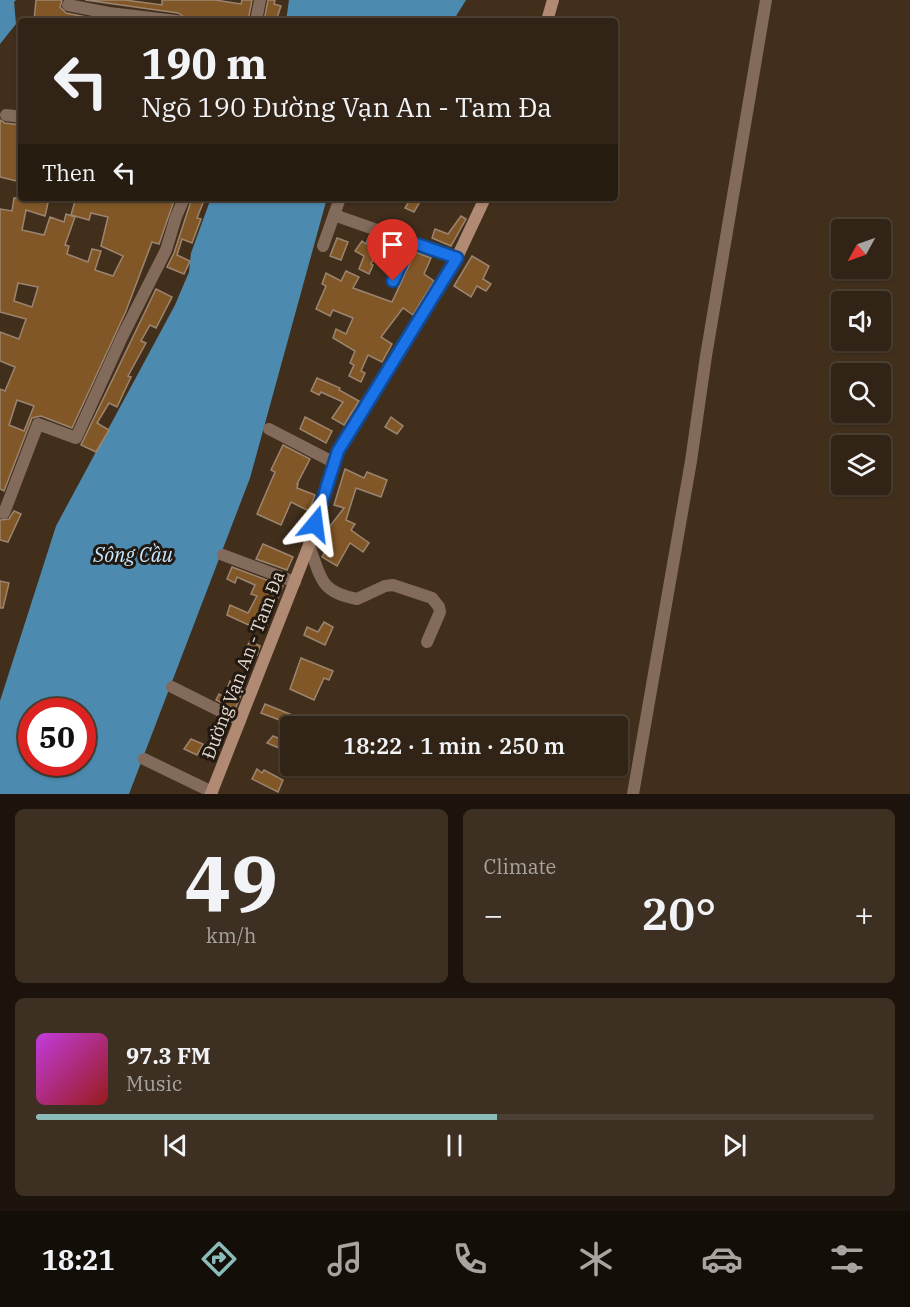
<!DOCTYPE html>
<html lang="en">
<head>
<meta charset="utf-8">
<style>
  body { margin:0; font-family:"IBM Plex Serif",serif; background:#3d2f22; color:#f1f3f6; height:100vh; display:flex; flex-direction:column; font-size:22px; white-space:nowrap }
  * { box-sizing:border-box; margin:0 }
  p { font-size:20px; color:#a8a4a0 }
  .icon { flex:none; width:33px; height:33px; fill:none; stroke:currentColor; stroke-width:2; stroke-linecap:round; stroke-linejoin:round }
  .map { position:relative; height:794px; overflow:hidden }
  .details { display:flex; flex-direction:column; gap:15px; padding:15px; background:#1b130c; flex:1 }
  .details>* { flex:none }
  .banner { position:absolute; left:18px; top:18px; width:600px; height:183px; border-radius:6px; box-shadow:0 2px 4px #0004,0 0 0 2px #4c4034; background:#312315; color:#f1f3f6; overflow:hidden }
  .needle { width:39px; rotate:230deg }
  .tools { position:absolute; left:831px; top:219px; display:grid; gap:12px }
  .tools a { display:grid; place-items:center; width:60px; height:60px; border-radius:6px; background:#312315; box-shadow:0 2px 4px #0004,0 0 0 2px #4c4034; font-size:30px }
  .speed { position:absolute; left:18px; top:698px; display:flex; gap:12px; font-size:30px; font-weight:700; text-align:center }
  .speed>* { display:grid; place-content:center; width:78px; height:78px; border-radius:50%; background:#312315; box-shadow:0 2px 4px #0004,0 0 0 2px #4c4034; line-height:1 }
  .speed .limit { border:9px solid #d22; background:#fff; color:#111 }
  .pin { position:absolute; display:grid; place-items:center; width:51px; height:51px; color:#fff; margin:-62px -26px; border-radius:50% 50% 50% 0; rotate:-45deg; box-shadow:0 0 6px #0007 }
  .pin .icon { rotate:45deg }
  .me { position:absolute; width:66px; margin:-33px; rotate:16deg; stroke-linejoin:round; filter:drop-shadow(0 0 4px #0008) }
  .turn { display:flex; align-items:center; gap:21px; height:126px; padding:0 24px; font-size:27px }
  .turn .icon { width:78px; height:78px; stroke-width:2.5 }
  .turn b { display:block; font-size:42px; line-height:51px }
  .then { display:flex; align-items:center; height:57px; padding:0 24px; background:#0003; gap:12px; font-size:22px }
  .big { font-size:45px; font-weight:600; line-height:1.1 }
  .details .card { flex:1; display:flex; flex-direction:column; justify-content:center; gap:9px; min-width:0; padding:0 21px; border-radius:9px; background:#3d2f22 }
  .details .dial { align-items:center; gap:0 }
  .dial b { font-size:78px; line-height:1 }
  .song { display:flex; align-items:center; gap:18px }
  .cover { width:72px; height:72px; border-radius:9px; background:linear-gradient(135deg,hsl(290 70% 55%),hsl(0 70% 35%)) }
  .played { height:6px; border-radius:3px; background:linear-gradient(90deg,#8bbbb9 55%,#4c4034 55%) }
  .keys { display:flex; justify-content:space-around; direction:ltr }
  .heat { display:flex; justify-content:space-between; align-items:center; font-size:33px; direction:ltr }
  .details .tiles { flex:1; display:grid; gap:15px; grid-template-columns:1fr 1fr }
  .card:last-child { grid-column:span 2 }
  .trip { position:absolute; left:280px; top:716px; width:348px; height:60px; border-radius:6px; background:#312315; box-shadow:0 2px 4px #0004,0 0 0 2px #4c4034; font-weight:600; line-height:60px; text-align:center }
  .tabs { display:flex; height:96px; justify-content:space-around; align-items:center; background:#140e08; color:#a8a4a0 }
  .tabs .icon { width:42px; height:42px }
  .tabs .current { color:#8bbbb9 }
  .tabs b { font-size:27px; color:#f1f3f6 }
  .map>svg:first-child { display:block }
  .water { fill:#4c8baf; fill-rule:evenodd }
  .building { fill:#825727; stroke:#9b8570; stroke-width:1.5; fill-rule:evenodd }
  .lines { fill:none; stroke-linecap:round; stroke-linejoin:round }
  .minor { stroke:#836b5c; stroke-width:12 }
  .secondary { stroke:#b08a72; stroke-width:12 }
  .route-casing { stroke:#114b97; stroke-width:15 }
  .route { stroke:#1a73e8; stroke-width:10 }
  .labels { text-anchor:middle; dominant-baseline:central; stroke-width:6; stroke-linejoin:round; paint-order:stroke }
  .street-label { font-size:18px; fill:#e6dbcf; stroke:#211911 }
  .water-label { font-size:20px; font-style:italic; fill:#c7e8fe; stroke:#211911 }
</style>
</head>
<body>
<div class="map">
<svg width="910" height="794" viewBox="0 0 910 794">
  <rect width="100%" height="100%" fill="#412f1c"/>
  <!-- water -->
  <g class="water">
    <path d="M 0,0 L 16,0 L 14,2 L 16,24 L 0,44 Z"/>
    <path d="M 289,0 L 466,0 L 453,21 L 286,21 Z"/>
    <path d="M 211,198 L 327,198 L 250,478 L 129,794 L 0,794 L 0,701 L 56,526 L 175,305 L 189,272 L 191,253 ZM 32,711 L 82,711 L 82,762 L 32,762 Z"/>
  </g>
  <!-- building -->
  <g class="building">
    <path d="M 36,0 L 62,0 L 60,7 L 66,13 L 107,21 L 34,21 Z"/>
    <path d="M 85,0 L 125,0 L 162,5 L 162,0 L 215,0 L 241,4 L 242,0 L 252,0 L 248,21 L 212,21 L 184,17 L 178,13 Z"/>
    <path d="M 268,0 L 275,0 L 274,4 L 281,6 L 276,21 L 264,21 Z"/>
    <path d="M 0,120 L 5,123 L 21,125 L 21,140 L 17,159 L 17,162 L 21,163 L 21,182 L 0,177 Z"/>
    <path d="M 14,198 L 39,198 L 38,200 L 48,203 L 45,216 L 26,210 L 22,230 L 44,235 L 50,217 L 64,222 L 66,214 L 75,217 L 65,245 L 69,246 L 67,254 L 88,262 L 92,249 L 101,251 L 95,270 L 113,276 L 123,256 L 101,246 L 108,217 L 91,213 L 89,220 L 71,215 L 75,201 L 77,201 L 78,198 L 175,198 L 159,244 L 152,242 L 126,311 L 72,428 L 41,416 L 32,418 L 4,491 L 0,489 L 0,389 L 5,391 L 15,367 L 0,361 L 0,332 L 19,339 L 26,319 L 0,312 L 0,209 L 12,211 ZM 18,283 L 38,287 L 32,307 L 14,301 ZM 17,400 L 34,406 L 24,431 L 9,425 Z"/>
    <path d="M 192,198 L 205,198 L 197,218 L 201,219 L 192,243 L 182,239 L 177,255 L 190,261 L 184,274 L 167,267 L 174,253 Z"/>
    <path d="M 411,198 L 422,198 L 414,212 L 405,208 Z"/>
    <path d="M 461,216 L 466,219 L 451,246 L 432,238 L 435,229 L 448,234 Z"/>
    <path d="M 369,236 L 400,247 L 398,251 L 381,244 L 371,264 L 373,265 L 369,274 L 359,269 L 364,256 L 355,251 L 362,241 L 366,244 Z"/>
    <path d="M 337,238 L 348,242 L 341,260 L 330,256 Z"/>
    <path d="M 415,252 L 431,258 L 424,274 L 434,281 L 413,315 L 403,308 L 381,337 L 392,344 L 382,362 L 368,355 L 361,371 L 365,373 L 361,382 L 349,376 L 354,365 L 350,363 L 355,351 L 333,338 L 336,329 L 346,334 L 353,318 L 333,310 L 330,316 L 316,309 L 326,286 L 322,284 L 326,273 L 341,281 L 346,271 L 359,277 L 353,288 L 392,302 Z"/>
    <path d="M 472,256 L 489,266 L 483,279 L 491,284 L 486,291 L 477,286 L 471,297 L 454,286 Z"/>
    <path d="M 156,289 L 172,297 L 156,328 L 150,325 L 141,341 L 146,343 L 128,376 L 131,377 L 117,407 L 109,403 L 97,423 L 109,430 L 96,452 L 81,445 Z"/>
    <path d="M 317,378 L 340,388 L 339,390 L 359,401 L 344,425 L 332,418 L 343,402 L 321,392 L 319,395 L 311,391 Z"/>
    <path d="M 305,417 L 332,431 L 326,443 L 300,429 Z"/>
    <path d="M 391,417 L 403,426 L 397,434 L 385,427 Z"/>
    <path d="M 283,445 L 310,459 L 297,484 L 298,484 L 297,488 L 315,495 L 309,511 L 291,502 L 281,525 L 257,514 L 275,472 L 271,470 Z"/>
    <path d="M 345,469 L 364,478 L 367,472 L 387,480 L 381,497 L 356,488 L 346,520 L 355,524 L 351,530 L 369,543 L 363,552 L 350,543 L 337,566 L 322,557 L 329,546 L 318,542 L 321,533 L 324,534 L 344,508 L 334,505 Z"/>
    <path d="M 14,511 L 21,514 L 8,542 L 0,540 L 0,520 L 9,519 Z"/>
    <path d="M 263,544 L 293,557 L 287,570 L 256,559 Z"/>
    <path d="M 232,567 L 283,586 L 264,632 L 227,615 L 230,605 L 248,613 L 257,596 L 251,594 L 255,585 L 237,577 L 235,583 L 227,579 Z"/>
    <path d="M 0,581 L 9,583 L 3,608 L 0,608 Z"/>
    <path d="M 324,622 L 333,627 L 325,645 L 304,635 L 307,627 L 318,632 Z"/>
    <path d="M 250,641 L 260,646 L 257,655 L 246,649 Z"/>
    <path d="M 301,658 L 333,671 L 329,680 L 324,678 L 314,700 L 290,689 Z"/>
    <path d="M 230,681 L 244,688 L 235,709 L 216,700 L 219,694 L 224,697 Z"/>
    <path d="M 265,704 L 297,717 L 293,725 L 261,713 Z"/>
    <path d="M 273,736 L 291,743 L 291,753 L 267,743 Z"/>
    <path d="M 191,739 L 203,744 L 197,755 L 184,749 Z"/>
    <path d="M 257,769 L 262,773 L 264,770 L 283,780 L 278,792 L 252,779 Z"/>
  </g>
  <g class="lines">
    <!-- minor -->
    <g class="minor">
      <path d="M 68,5 L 109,13 L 177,21"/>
      <path d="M 256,21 L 260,0"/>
      <path d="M 6,115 L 21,117"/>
      <path d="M 334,215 L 340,198"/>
      <path d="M 323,246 L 334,215 L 457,258"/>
      <path d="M 393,281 L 411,242"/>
      <path d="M 269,429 L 333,462"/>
      <path d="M 0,512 L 4,513 L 38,424 L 76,438 L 122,337 L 166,250 L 176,217 L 184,198"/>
      <path d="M 309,545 C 321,577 319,592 357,599 L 385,586 L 393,585 L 432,598 L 439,607 L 440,612 L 427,642"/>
      <path d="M 223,555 L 295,582"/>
      <path d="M 172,687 L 240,721"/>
      <path d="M 144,759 L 212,792"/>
      <path d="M 633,794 L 691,461 L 706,356 L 766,0"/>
    </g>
    <!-- secondary -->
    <g class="secondary">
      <path d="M 547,21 L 553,0"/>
      <path d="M 211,794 L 309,545 L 338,451 L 452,268 L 485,198"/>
    </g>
  </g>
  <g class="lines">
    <!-- route casing -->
    <g class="route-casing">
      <path id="route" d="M 315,524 L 338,451 L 457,258 L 411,242 L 393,281"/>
    </g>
    <!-- route -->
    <use href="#route" class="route"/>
  </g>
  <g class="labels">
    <!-- street labels -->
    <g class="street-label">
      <text transform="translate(243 665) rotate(-69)">Đường Vạn An - Tam Đa</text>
    </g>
    <!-- water labels -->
    <g class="water-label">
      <text x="133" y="554">Sông Cầu</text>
    </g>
  </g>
</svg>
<div class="tools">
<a><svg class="needle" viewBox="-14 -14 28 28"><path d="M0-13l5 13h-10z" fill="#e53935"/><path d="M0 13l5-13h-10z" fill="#a8a4a0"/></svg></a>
<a><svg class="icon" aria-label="sound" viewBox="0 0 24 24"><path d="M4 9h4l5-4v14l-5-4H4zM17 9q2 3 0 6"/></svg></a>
<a><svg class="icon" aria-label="search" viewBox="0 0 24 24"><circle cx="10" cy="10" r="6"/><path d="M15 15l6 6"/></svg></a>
<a><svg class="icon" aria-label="layers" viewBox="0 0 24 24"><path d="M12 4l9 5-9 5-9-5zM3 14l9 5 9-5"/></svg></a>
</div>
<div class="speed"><div class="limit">50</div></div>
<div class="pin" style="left:393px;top:281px;background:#d93025"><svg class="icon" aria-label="arrive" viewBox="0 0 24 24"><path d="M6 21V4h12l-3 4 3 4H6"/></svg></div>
<svg class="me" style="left:315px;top:524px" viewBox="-20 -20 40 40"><path d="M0-17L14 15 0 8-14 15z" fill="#1a73e8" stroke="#fff" stroke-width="4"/></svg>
<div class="trip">18:22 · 1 min · 250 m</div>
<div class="banner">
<div class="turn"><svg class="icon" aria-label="left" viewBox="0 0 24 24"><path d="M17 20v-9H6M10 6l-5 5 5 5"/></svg><div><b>190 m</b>Ngõ 190 Đường Vạn An - Tam Đa</div></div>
<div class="then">Then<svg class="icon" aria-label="left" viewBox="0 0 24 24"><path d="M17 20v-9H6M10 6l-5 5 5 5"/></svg></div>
</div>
</div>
<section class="details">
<div class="tiles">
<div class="card dial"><b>49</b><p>km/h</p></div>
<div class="card"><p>Climate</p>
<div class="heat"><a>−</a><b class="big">20°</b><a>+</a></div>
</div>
<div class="card">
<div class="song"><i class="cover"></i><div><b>97.3 FM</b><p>Music</p></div></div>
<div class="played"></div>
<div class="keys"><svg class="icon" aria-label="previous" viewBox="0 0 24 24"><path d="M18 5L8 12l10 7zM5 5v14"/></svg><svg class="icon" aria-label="pause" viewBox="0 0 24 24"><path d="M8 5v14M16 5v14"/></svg><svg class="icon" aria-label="next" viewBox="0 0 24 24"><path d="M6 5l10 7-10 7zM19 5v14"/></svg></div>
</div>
</div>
</section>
<nav class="tabs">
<b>18:21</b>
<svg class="icon current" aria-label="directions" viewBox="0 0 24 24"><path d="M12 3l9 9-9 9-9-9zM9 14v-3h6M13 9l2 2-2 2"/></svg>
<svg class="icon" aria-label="music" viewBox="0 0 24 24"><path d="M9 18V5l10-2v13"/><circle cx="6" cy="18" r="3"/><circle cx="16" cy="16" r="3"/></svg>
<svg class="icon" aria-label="phone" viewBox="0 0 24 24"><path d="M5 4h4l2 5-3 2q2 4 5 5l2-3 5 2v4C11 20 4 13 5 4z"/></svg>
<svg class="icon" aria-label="climate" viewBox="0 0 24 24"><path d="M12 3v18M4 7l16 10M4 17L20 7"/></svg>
<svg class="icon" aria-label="car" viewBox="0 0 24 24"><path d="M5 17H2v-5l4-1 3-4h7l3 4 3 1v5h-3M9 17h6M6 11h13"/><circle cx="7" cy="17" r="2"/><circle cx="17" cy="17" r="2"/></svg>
<svg class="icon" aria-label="filters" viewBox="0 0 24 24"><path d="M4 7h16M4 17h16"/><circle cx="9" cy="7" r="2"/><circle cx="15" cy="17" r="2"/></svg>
</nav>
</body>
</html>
